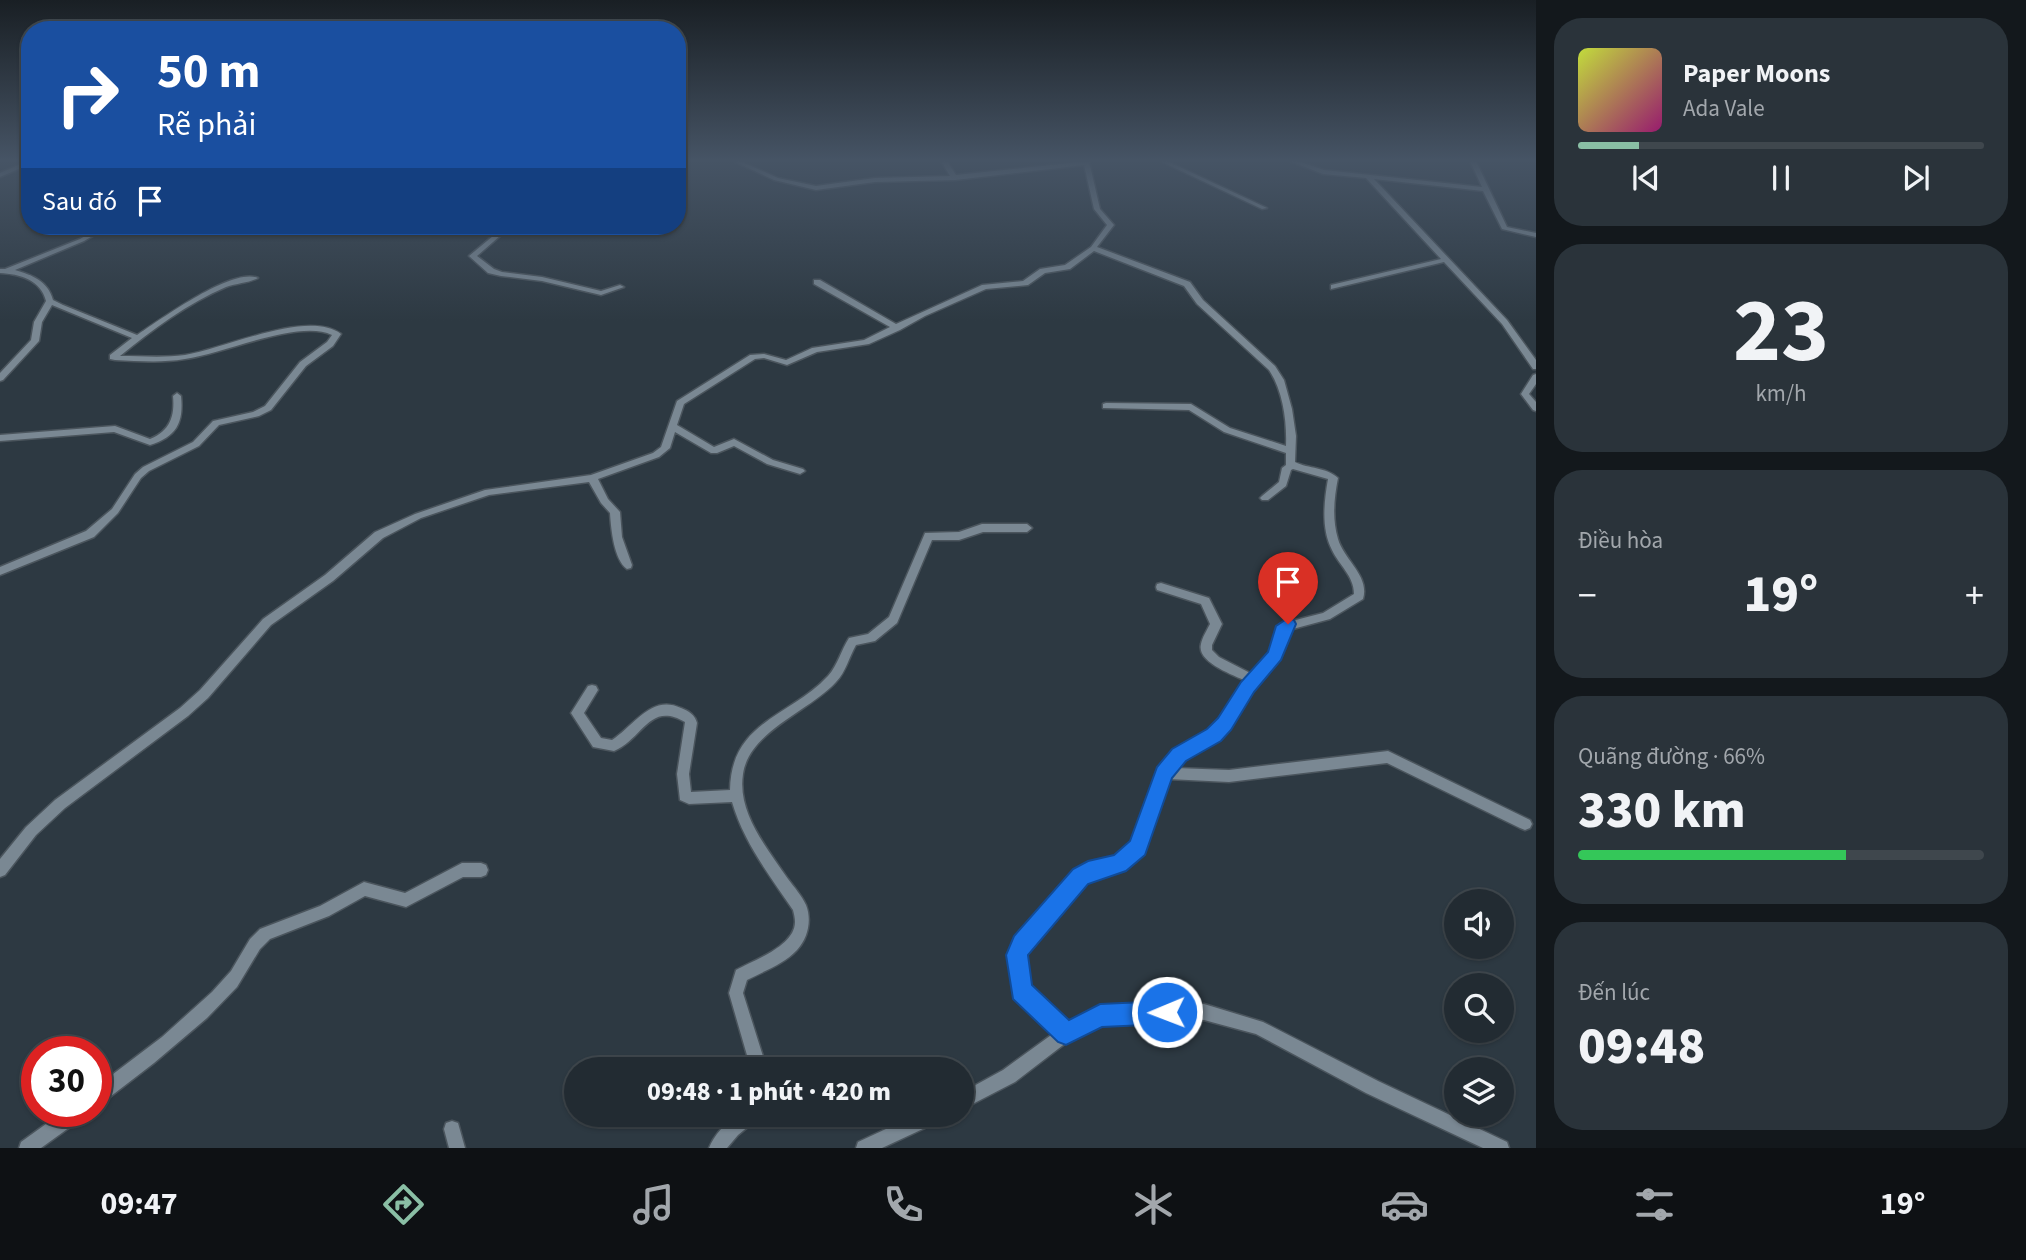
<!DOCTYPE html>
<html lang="vi">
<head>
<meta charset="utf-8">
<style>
  body { margin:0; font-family:"Source Sans 3",sans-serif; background:#2a333a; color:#f1f3f6; height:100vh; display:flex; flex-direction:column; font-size:26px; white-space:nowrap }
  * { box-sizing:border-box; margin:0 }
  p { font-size:23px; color:#a2a7ac }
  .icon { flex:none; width:38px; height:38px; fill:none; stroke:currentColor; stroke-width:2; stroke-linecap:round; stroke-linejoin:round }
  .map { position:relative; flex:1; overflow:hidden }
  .sheet { display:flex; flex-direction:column; gap:18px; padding:18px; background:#13181c; width:490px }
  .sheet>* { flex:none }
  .top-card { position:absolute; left:21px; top:21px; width:665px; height:214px; border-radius:28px; box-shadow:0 2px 5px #0004,0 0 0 2px #3f474d; background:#1a4fa0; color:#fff; overflow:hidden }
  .tools { position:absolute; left:1444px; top:889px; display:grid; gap:14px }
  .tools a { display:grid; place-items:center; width:70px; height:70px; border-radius:50%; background:#222b32; box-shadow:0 2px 5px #0004,0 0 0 2px #3f474d; font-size:35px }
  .speed { position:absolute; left:21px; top:1036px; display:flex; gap:14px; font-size:35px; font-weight:700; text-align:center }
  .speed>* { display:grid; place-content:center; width:91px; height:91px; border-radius:50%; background:#222b32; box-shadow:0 2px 5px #0004,0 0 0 2px #3f474d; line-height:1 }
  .speed .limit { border:10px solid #d22; background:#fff; color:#111 }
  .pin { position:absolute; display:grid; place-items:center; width:60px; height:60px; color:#fff; margin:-72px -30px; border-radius:50% 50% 50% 0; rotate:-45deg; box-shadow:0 0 7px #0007 }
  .pin .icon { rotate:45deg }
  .me { position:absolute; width:77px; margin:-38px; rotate:269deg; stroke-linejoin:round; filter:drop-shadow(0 0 5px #0008) }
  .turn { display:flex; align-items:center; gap:24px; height:147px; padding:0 21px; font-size:32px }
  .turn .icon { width:91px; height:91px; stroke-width:2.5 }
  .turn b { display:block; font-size:49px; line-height:60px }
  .then { display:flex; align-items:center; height:66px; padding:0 21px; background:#0003; gap:14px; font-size:26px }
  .big { font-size:52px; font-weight:800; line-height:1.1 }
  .sheet .widget { flex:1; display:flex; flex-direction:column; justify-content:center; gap:10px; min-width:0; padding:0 24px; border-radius:28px; background:#2a333a }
  .sheet .dial { align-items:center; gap:0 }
  .dial b { font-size:91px; line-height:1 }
  .song { display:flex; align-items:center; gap:21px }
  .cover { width:84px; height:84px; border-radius:10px; background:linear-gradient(135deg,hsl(70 70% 55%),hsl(320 70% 35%)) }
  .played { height:7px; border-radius:4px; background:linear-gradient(90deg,#8abfa5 15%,#3f474d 15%) }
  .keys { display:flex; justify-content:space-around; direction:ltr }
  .heat { display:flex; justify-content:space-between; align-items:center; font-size:38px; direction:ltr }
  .charge { height:10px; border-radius:5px; background:linear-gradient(90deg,#34c759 66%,#3f474d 0) }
  .trip { position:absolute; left:564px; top:1057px; width:410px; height:70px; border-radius:35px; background:#222b32; box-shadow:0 2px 5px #0004,0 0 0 2px #3f474d; font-weight:800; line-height:70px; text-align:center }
  .tabs { display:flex; height:112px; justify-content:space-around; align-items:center; background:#0e1114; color:#a2a7ac }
  .tabs .icon { width:49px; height:49px }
  .tabs .active { color:#8abfa5 }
  .tabs b { font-size:32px; color:#f1f3f6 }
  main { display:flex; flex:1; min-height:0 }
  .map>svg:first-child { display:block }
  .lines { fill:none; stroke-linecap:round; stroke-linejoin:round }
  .street-casing { stroke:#4b555d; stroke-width:3 }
  .street { fill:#7a8893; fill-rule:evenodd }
  .route { fill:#1a73e8; stroke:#114b97; stroke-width:2 }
</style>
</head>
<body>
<main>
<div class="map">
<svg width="1536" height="1148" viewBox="0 0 1536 1148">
  <rect width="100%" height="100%" fill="#2d3942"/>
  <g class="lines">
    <!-- street casing -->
    <g class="street-casing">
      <g id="street">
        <path d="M 28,161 L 30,161 L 30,164 L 0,177 L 0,173 Z"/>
        <path d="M 733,161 L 740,161 L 778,178 L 816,186 L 875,178 L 950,176 L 941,161 L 947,161 L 956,175 L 1089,161 L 1100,209 L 1114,225 L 1097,247 L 1190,282 L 1203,300 L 1275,366 L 1284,380 L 1292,409 L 1296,436 L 1295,462 C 1309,469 1326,467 1338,478 C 1334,498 1332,519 1338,539 C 1344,560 1370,576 1363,599 L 1330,619 L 1289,630 L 1279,658 L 1252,690 L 1228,728 L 1218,739 L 1183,759 L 1176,768 L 1229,770 L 1388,751 L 1530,820 L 1532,824 L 1530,828 L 1525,830 L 1520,828 L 1387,763 L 1229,782 L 1168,779 L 1143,853 L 1124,869 L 1091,877 L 1085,881 L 1027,949 L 1024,955 L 1028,987 L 1068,1025 L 1100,1008 L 1204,1004 L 1263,1022 L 1378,1081 L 1507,1142 L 1509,1148 L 1483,1148 L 1366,1093 L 1256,1034 L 1204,1020 L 1101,1024 L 1071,1039 L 1015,1082 L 961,1110 L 961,1093 L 1003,1070 L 1054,1033 L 1016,996 L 1014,991 L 1010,955 L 1017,939 L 1075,871 L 1088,864 L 1116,858 L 1133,844 L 1160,769 L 1175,751 L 1210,731 L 1220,720 L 1246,681 C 1233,675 1196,662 1201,644 C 1202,638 1207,630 1210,624 L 1201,604 L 1157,590 L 1156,587 L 1157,584 L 1161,583 L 1209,598 L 1222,624 L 1212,645 L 1212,650 L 1219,657 L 1252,674 L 1270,653 L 1280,624 L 1323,613 L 1354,594 C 1354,576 1339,565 1332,550 C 1321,529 1324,502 1328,479 L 1293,469 L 1291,470 L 1286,486 L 1268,500 L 1262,500 L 1260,498 L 1262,496 L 1279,482 L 1282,468 L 1286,465 L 1286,453 L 1224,432 L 1189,410 L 1103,408 L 1103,404 L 1106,403 L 1191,404 L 1230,428 L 1286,446 C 1287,421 1283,391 1269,370 L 1197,304 L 1184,286 L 1094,251 L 1070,269 L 1045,273 L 1028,285 L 986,289 L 925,316 L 900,330 L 869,344 L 817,352 L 787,365 L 764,358 L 755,359 L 684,404 L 677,425 L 714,447 L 734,439 L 773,460 L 803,469 L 805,471 L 800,474 L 767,464 L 734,446 L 717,453 L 711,453 L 675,432 L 670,448 L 659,457 L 598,479 L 608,499 L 620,512 L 622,537 L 632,565 L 631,568 L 627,569 C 614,560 611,529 610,513 L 601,503 L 589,482 L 489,495 L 421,518 L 383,538 L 333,581 L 271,625 L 208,698 L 188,716 L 65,808 L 36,835 L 5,875 L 0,877 L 0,859 L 26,827 L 55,800 L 180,708 L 200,690 L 263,619 L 325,575 L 375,532 L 415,514 L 485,490 L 591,475 L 653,453 L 661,447 L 677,401 L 750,355 L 764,354 L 786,360 L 812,348 L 864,340 L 890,327 L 814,284 L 814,280 L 820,280 L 896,324 L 982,285 L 1023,281 L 1040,269 L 1065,265 L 1091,247 L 1107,225 L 1094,209 L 1084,165 L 955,180 L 875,182 L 816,190 L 774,180 Z"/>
        <path d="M 1160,161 L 1167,161 L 1267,208 L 1262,209 Z"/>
        <path d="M 1290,161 L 1298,161 L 1324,170 L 1482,187 L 1470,161 L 1476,161 L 1507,227 L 1536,233 L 1536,237 L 1502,229 L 1483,191 L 1374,179 L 1507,320 L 1536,360 L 1536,369 L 1533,369 L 1502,324 L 1444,262 L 1331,289 L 1331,285 L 1441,259 L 1366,178 L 1323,174 Z"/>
        <path d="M 102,226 L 110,226 L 84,241 L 15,270 C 32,275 48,281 53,300 L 63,305 L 137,335 C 160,320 232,267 258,278 C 249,283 237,283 226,287 C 188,303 152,330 120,356 C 141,356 163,358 185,355 C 224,349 308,309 341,334 L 333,346 L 306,366 L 271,410 L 259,416 L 219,425 L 199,446 L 149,471 L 141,478 L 118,513 L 94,537 L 0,575 L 0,567 L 86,531 L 112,509 L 135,474 L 143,467 L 193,442 L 213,421 L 253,412 L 265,406 L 300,362 L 327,342 L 332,335 C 299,319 223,354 185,359 C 162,363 138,361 115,360 L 110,359 L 110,355 L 132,338 L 52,305 L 42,322 L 39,341 L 3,380 L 0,381 L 0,373 L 31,340 L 34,322 L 46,301 C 41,280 20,274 0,273 L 0,269 L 5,269 L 80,239 Z"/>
        <path d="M 456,226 L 462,226 L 465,231 L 501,233 L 501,235 L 477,256 L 494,269 L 502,272 L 542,277 L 601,291 L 620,285 L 624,287 L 601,295 L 542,281 L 501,276 L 488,273 L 469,256 L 493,236 L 461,234 Z"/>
        <path d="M 1536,374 L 1536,384 L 1529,394 L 1536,402 L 1536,411 L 1533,410 L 1521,394 L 1533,375 Z"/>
        <path d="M 177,393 L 181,396 C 184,423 176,437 150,445 L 114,432 L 0,441 L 0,435 L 115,426 L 150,439 C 170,431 175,416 173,396 Z"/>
        <path d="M 982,524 L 1027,524 L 1032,528 L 1027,532 L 983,532 L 959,540 L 932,540 L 897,623 L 875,641 L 856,645 C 849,657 846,672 836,682 C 810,711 749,731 743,774 C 737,813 767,848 788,879 C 794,887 802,896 806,905 C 812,920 808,938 797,950 C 784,964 764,971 747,980 L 743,993 L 767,1069 L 751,1069 L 729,993 L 736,970 C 754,960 795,946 795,922 C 795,918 794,914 793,910 C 770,876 744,843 732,802 L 689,804 L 680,800 L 677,774 L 685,722 C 649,701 643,739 614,751 L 593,747 L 571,713 L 588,686 L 592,685 L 596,686 L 598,690 L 584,713 L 601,738 L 612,740 C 634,726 651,694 681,708 C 689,711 695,715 697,723 L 689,774 L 691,792 L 730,790 C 731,721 790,717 828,676 C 838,665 841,650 849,638 L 868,634 L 889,617 L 925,533 L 959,532 Z"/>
        <path d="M 462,863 L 481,863 L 486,865 L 488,870 L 486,875 L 481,877 L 463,877 L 406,907 L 365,896 L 329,916 L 270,939 L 260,949 L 237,987 L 207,1018 L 154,1063 L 102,1103 L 96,1105 L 96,1087 L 162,1037 L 212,992 L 231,971 L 250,939 L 260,929 L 320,906 L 364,882 L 405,893 Z"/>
        <path d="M 64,1111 L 86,1111 L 84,1117 L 41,1148 L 19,1148 L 21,1142 Z"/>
        <path d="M 736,1115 L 757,1115 L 755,1121 L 738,1135 L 727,1148 L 709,1148 C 714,1135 725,1124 736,1115 Z"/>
        <path d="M 916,1115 L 942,1115 L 940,1121 L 882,1148 L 856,1148 L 858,1142 Z"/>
        <path d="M 452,1121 L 458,1123 L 465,1148 L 449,1148 L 444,1129 L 446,1123 Z"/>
      </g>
    </g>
    <!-- street -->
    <use href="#street" class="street"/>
  </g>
  <!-- sky -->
  <linearGradient id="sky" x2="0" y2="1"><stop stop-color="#191f24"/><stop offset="0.5" stop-color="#465465"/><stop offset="1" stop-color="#465465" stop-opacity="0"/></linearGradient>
  <rect width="1536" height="321" fill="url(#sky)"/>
  <!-- route -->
  <path class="route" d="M 1288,618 L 1294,620 L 1296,624 L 1281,660 L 1254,692 L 1231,730 L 1221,741 L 1186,761 L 1172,778 L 1145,855 L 1126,871 L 1088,884 L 1028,955 L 1032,985 L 1069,1020 L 1100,1004 L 1167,1001 L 1175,1004 L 1178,1012 L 1175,1021 L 1167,1024 L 1102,1027 L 1066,1045 L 1058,1042 L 1013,999 L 1006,955 L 1014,936 L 1073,869 L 1088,861 L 1114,855 L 1130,841 L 1157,767 L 1172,749 L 1207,729 L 1218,718 L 1241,682 L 1268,652 L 1276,626 Z"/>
</svg>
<div class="tools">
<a><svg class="icon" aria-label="sound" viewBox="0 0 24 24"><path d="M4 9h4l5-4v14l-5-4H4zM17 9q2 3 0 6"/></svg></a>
<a><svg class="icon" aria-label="search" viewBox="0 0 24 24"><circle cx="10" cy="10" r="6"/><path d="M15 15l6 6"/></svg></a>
<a><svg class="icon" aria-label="layers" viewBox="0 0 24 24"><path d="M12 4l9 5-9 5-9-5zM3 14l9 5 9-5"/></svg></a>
</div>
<div class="speed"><div class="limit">30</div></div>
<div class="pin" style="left:1288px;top:624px;background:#d93025"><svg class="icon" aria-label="arrive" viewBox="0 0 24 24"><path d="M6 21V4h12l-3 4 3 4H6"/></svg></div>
<svg class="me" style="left:1167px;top:1012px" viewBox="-20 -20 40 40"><circle r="17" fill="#1a73e8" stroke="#fff" stroke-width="3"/><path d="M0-11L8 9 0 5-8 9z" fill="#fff"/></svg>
<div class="trip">09:48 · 1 phút · 420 m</div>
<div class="top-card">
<div class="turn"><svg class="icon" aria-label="right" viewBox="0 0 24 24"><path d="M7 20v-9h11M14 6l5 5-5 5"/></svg><div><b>50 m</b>Rẽ phải</div></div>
<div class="then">Sau đó<svg class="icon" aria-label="arrive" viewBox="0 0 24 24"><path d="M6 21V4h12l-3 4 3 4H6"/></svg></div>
</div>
</div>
<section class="sheet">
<div class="widget">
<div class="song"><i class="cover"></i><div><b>Paper Moons</b><p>Ada Vale</p></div></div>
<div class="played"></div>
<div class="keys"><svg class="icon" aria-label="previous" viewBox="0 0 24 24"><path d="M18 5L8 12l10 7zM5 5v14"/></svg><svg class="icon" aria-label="pause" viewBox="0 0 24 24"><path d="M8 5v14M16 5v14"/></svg><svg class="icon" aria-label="next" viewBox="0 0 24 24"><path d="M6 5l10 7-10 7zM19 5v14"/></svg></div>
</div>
<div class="widget dial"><b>23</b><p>km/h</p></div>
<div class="widget"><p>Điều hòa</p>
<div class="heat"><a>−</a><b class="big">19°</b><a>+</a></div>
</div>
<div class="widget"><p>Quãng đường · 66%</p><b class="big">330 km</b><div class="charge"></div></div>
<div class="widget"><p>Đến lúc</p><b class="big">09:48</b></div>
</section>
</main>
<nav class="tabs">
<b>09:47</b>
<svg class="icon active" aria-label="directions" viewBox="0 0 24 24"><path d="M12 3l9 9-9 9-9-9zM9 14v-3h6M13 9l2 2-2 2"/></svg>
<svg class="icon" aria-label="music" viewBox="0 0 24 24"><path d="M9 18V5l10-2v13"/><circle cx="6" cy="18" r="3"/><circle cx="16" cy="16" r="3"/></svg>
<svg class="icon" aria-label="phone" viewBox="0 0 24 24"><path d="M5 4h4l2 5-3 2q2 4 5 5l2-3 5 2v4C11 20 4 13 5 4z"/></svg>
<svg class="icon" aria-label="climate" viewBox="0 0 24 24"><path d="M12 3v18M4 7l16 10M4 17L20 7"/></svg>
<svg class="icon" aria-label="car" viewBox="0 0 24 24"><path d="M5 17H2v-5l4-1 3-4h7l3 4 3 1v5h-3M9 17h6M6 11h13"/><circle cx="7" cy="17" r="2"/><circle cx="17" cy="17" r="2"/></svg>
<svg class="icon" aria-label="filters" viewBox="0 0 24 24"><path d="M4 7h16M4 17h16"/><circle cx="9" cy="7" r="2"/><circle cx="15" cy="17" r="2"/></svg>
<b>19°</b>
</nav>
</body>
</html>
